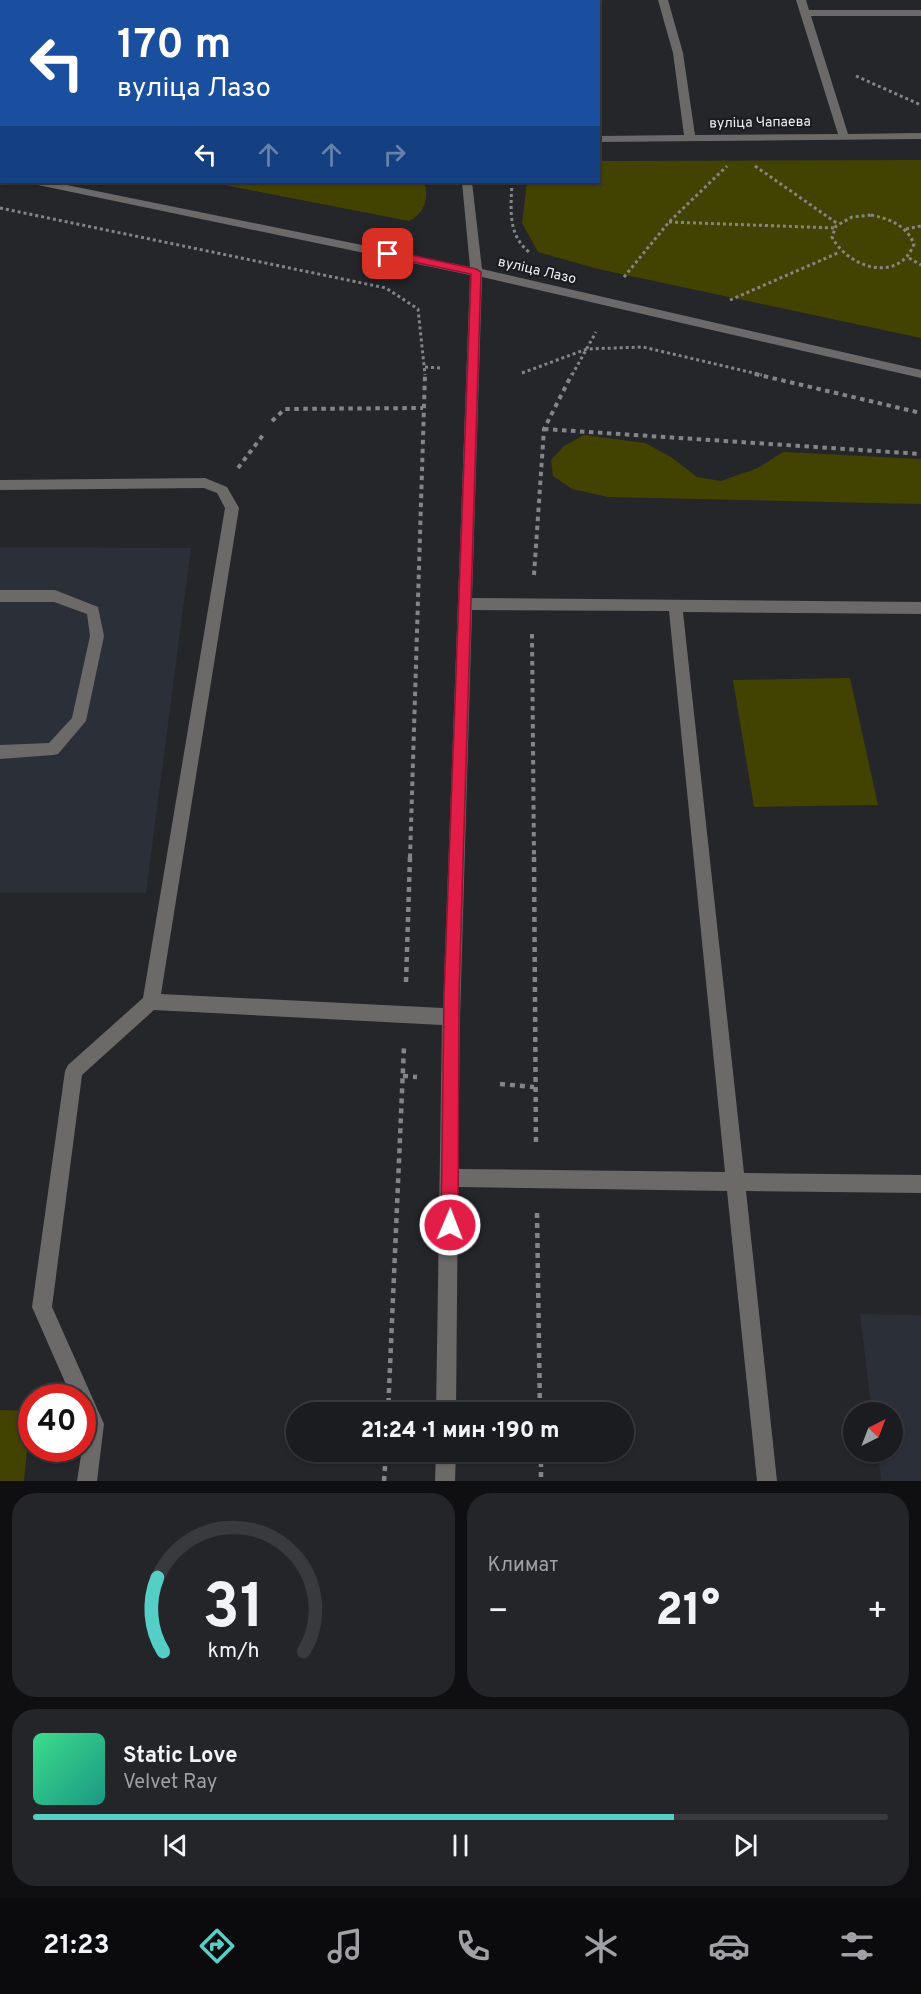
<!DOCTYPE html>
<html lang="ru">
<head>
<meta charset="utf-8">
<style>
  body { margin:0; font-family:Overpass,sans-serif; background:#242529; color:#f1f3f6; height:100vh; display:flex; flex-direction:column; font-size:22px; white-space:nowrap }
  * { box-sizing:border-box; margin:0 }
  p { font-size:20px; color:#a0a1a5 }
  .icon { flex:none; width:33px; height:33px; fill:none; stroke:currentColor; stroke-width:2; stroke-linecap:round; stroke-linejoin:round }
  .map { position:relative; height:1481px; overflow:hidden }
  .side { display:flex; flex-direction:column; gap:12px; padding:12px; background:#0f0f12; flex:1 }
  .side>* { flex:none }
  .guide { position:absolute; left:0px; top:0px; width:600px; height:183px; box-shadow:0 2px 4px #0004,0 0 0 2px #393a3e; background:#1a4fa0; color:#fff; overflow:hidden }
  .needle { width:39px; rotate:42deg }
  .buttons { position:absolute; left:843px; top:1402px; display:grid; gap:12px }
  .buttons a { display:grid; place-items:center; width:60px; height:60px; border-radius:50%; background:#1b1c20; box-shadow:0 2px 4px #0004,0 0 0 2px #393a3e; font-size:30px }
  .speed { position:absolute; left:18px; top:1384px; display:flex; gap:12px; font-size:30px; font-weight:700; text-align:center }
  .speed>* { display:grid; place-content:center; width:78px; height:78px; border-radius:50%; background:#1b1c20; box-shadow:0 2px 4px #0004,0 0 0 2px #393a3e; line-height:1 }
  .speed .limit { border:9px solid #d22; background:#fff; color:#111 }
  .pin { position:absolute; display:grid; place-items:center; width:51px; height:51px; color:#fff; margin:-26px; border-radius:12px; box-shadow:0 3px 9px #0006 }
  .me { position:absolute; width:66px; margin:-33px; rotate:1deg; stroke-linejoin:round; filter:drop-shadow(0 0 4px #0008) }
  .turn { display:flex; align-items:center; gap:21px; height:126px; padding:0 18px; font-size:27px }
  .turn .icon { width:78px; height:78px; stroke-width:2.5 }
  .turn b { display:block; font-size:42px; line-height:51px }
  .lanes { display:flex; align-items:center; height:57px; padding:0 18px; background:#0003; justify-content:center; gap:30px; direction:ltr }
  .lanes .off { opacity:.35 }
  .big { font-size:45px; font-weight:800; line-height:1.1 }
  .side .tile { flex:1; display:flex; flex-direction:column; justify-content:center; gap:9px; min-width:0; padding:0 21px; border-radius:24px; background:#242529 }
  .side .dial { align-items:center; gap:0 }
  .dial svg { height:156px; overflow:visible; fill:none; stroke:#393a3e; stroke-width:7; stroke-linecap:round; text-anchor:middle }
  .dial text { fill:#f1f3f6; stroke:none }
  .song { display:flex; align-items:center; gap:18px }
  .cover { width:72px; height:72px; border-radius:9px; background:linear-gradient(135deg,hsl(150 70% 55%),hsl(170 70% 35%)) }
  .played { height:6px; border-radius:3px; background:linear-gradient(90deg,#55cec6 75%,#393a3e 75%) }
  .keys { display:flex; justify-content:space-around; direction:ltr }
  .heat { display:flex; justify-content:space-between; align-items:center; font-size:33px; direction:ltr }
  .side .tiles { flex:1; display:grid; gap:12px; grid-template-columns:1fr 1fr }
  .tile:last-child { grid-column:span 2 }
  .trip { position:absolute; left:286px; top:1402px; width:348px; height:60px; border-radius:30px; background:#1b1c20; box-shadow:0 2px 4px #0004,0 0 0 2px #393a3e; font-weight:800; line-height:60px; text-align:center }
  .menu { display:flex; height:96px; justify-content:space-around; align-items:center; background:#0b0b0d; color:#a0a1a5 }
  .menu .icon { width:42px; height:42px }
  .menu .on { color:#55cec6 }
  .menu b { font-size:27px; color:#f1f3f6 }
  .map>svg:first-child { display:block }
  .built { fill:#2b2f38 }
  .green { fill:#424301 }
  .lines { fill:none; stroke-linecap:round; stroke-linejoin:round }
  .path-far2 { stroke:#838588; stroke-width:3; stroke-dasharray:3 3; stroke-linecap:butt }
  .path-far1 { stroke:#838588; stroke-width:4; stroke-dasharray:4.5 4.5; stroke-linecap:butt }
  .path { stroke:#838588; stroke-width:4.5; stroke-dasharray:5 5; stroke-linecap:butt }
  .minor { fill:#6c6969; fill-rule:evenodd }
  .route { fill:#e11d48; stroke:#92132f; stroke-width:1.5 }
  .labels { text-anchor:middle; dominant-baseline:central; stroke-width:4.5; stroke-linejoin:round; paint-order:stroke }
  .far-street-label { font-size:14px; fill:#eff0f3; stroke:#1b1c20 }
</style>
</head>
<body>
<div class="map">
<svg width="921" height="1481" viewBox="0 0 921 1481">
  <rect width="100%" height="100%" fill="#24262a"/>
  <!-- built -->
  <g class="built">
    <path d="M 0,547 L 191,548 L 146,893 L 0,893 Z"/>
    <path d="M 860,1314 L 921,1315 L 921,1481 L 881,1481 L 878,1452 L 892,1452 L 892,1413 L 872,1413 Z"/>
  </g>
  <!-- green -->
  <g class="green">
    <path d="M 921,160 L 921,338 L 598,269 L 538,252 L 522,223 L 527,182 L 598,182 L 599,161 Z"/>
    <path d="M 209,182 L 424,182 C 429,198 425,213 409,221 Z"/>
    <path d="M 584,435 L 645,443 L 671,457 L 697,477 L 721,481 L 758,468 L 783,452 L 921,459 L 921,504 L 608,497 L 572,489 L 553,476 L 551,460 L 564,446 Z"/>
    <path d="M 850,678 L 878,805 L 754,807 L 733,680 Z"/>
    <path d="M 0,1410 L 31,1411 L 24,1481 L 0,1481 Z"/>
  </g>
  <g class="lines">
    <!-- path-far2 -->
    <g class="path-far2">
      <path d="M 856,76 L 921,105"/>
      <path d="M 755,166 L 838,224"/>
      <path d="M 512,182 C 511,208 507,234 529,252"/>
      <path d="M 0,208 L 386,288 L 418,309 L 425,375"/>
      <path d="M 871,215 C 890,219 906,225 914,244 C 899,284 848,268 832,237 L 836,226 L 852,217 Z"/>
      <path d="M 669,222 L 835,228"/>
      <path d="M 906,229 L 921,226"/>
      <path d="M 909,258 L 921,265"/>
      <path d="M 624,277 L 669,222 L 727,166"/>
      <path d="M 730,300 L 840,252"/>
      <path d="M 425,367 L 440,368"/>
      <path d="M 522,373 L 587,349 L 643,347 L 762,375"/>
      <path d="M 572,375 L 596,332"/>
    </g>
    <!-- path-far1 -->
    <g class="path-far1">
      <path d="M 755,374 L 921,413"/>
      <path d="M 272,421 L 285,409 L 423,408"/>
      <path d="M 544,429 L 921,454"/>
      <path d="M 238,468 L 263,435"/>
      <path d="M 534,575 L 544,429 L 572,374"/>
      <path d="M 532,634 L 534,858"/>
      <path d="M 410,858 L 425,374"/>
    </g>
    <!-- path -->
    <g class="path">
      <path d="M 534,857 L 536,1145"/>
      <path d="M 406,982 L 410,857"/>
      <path d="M 403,1076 L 417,1077"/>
      <path d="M 500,1084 L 534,1087"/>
      <path d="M 537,1213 L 540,1413"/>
      <path d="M 388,1413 L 404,1046"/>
      <path d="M 541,1452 L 541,1481"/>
      <path d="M 384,1481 L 386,1452"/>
    </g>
    <!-- minor -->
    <g class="minor">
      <rect x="178" y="0" width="10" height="2"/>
      <path d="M 237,0 L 247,0 L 236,2 Z"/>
      <path d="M 658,0 L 668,0 L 683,53 L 695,135 L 838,134 L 796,0 L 806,0 L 809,10 L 921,10 L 921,16 L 811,16 L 848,134 L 921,133 L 921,139 L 598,142 L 598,136 L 684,135 L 673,53 Z"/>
      <rect x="0" y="145" width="2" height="6"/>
      <rect x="0" y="171" width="2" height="6"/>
      <path d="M 33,182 L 52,182 L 470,267 L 462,182 L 472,182 L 482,269 L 921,370 L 921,378 L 482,277 L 472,598 L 921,602 L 921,614 L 683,612 L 744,1173 L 921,1175 L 921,1193 L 746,1191 L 777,1481 L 757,1481 L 727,1191 L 458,1187 L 456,1413 L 436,1413 L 442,1025 L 154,1010 L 82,1075 L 52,1307 L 104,1424 L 97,1481 L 77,1481 L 82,1449 L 82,1398 L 72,1398 L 32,1307 L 65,1071 L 68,1065 L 143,998 L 225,508 L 217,493 L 204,488 L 0,490 L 0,480 L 205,478 L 227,487 L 239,508 L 161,994 L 443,1008 L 470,275 L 38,185 ZM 472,610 L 669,611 L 725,1172 L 458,1169 L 460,1017 Z"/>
      <path d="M 0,590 L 55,590 L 98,607 L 104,636 L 86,721 L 58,754 L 53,755 L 0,759 L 0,745 L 49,743 L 72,718 L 90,636 L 87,614 L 54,602 L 0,602 Z"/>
      <path d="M 436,1452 L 456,1452 L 455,1481 L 435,1481 Z"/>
    </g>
  </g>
  <!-- route -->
  <path class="route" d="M 388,250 L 476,269 L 481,272 L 459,995 L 458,1225 L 456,1231 L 450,1233 L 444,1231 L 441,1225 L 444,995 L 471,274 L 385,256 L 385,251 Z"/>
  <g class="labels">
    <!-- far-street labels -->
    <g class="far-street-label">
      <text transform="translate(760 123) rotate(-1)">вуліца Чапаева</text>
      <text transform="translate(537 271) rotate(13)">вуліца Лазо</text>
    </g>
  </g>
</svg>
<div class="buttons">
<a><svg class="needle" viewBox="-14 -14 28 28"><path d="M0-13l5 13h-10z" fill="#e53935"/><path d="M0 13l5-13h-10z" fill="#a0a1a5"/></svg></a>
</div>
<div class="speed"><div class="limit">40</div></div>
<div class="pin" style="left:388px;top:254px;background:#d93025"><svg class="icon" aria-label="arrive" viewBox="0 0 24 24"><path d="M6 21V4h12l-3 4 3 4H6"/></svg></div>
<svg class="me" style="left:450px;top:1225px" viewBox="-20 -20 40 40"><circle r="17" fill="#e11d48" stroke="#fff" stroke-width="3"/><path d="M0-11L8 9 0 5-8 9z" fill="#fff"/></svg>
<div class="trip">21:24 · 1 мин · 190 m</div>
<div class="guide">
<div class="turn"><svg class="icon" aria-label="left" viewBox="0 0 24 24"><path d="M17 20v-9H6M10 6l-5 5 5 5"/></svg><div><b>170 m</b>вуліца Лазо</div></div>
<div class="lanes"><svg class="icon" aria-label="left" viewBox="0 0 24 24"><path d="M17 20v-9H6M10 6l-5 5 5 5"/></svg><svg class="icon off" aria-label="ahead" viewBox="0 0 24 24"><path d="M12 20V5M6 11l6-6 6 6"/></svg><svg class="icon off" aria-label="ahead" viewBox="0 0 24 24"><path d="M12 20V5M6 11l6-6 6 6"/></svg><svg class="icon off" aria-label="right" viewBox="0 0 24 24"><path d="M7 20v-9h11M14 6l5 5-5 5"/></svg></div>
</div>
</div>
<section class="side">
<div class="tiles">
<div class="tile dial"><svg viewBox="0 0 100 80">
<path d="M14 69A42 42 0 1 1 86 69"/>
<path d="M14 69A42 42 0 0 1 11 31" stroke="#55cec6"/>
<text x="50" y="56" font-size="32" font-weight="700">31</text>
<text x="50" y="72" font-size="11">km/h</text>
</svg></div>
<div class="tile"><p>Климат</p>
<div class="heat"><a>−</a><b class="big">21°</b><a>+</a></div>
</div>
<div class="tile">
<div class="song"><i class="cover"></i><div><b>Static Love</b><p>Velvet Ray</p></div></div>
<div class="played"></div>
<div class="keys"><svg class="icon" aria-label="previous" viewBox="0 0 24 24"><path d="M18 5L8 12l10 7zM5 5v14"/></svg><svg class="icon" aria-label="pause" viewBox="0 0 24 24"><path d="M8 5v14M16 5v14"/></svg><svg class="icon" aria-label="next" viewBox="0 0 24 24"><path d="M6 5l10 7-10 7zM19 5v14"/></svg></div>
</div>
</div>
</section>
<nav class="menu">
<b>21:23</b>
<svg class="icon on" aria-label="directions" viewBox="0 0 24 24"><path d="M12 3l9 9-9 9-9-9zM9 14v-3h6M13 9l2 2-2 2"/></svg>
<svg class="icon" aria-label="music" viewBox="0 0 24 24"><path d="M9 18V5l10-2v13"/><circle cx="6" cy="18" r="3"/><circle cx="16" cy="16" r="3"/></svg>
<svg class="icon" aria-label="phone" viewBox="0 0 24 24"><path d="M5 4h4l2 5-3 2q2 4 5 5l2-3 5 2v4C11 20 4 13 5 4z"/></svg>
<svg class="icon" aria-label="climate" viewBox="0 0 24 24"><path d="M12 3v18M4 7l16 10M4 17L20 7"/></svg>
<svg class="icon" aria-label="car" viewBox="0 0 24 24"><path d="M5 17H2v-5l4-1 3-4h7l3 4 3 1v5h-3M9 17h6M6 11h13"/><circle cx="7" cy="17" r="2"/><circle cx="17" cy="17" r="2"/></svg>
<svg class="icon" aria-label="filters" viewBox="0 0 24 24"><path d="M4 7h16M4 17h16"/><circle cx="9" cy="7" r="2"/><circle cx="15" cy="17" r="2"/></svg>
</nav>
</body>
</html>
